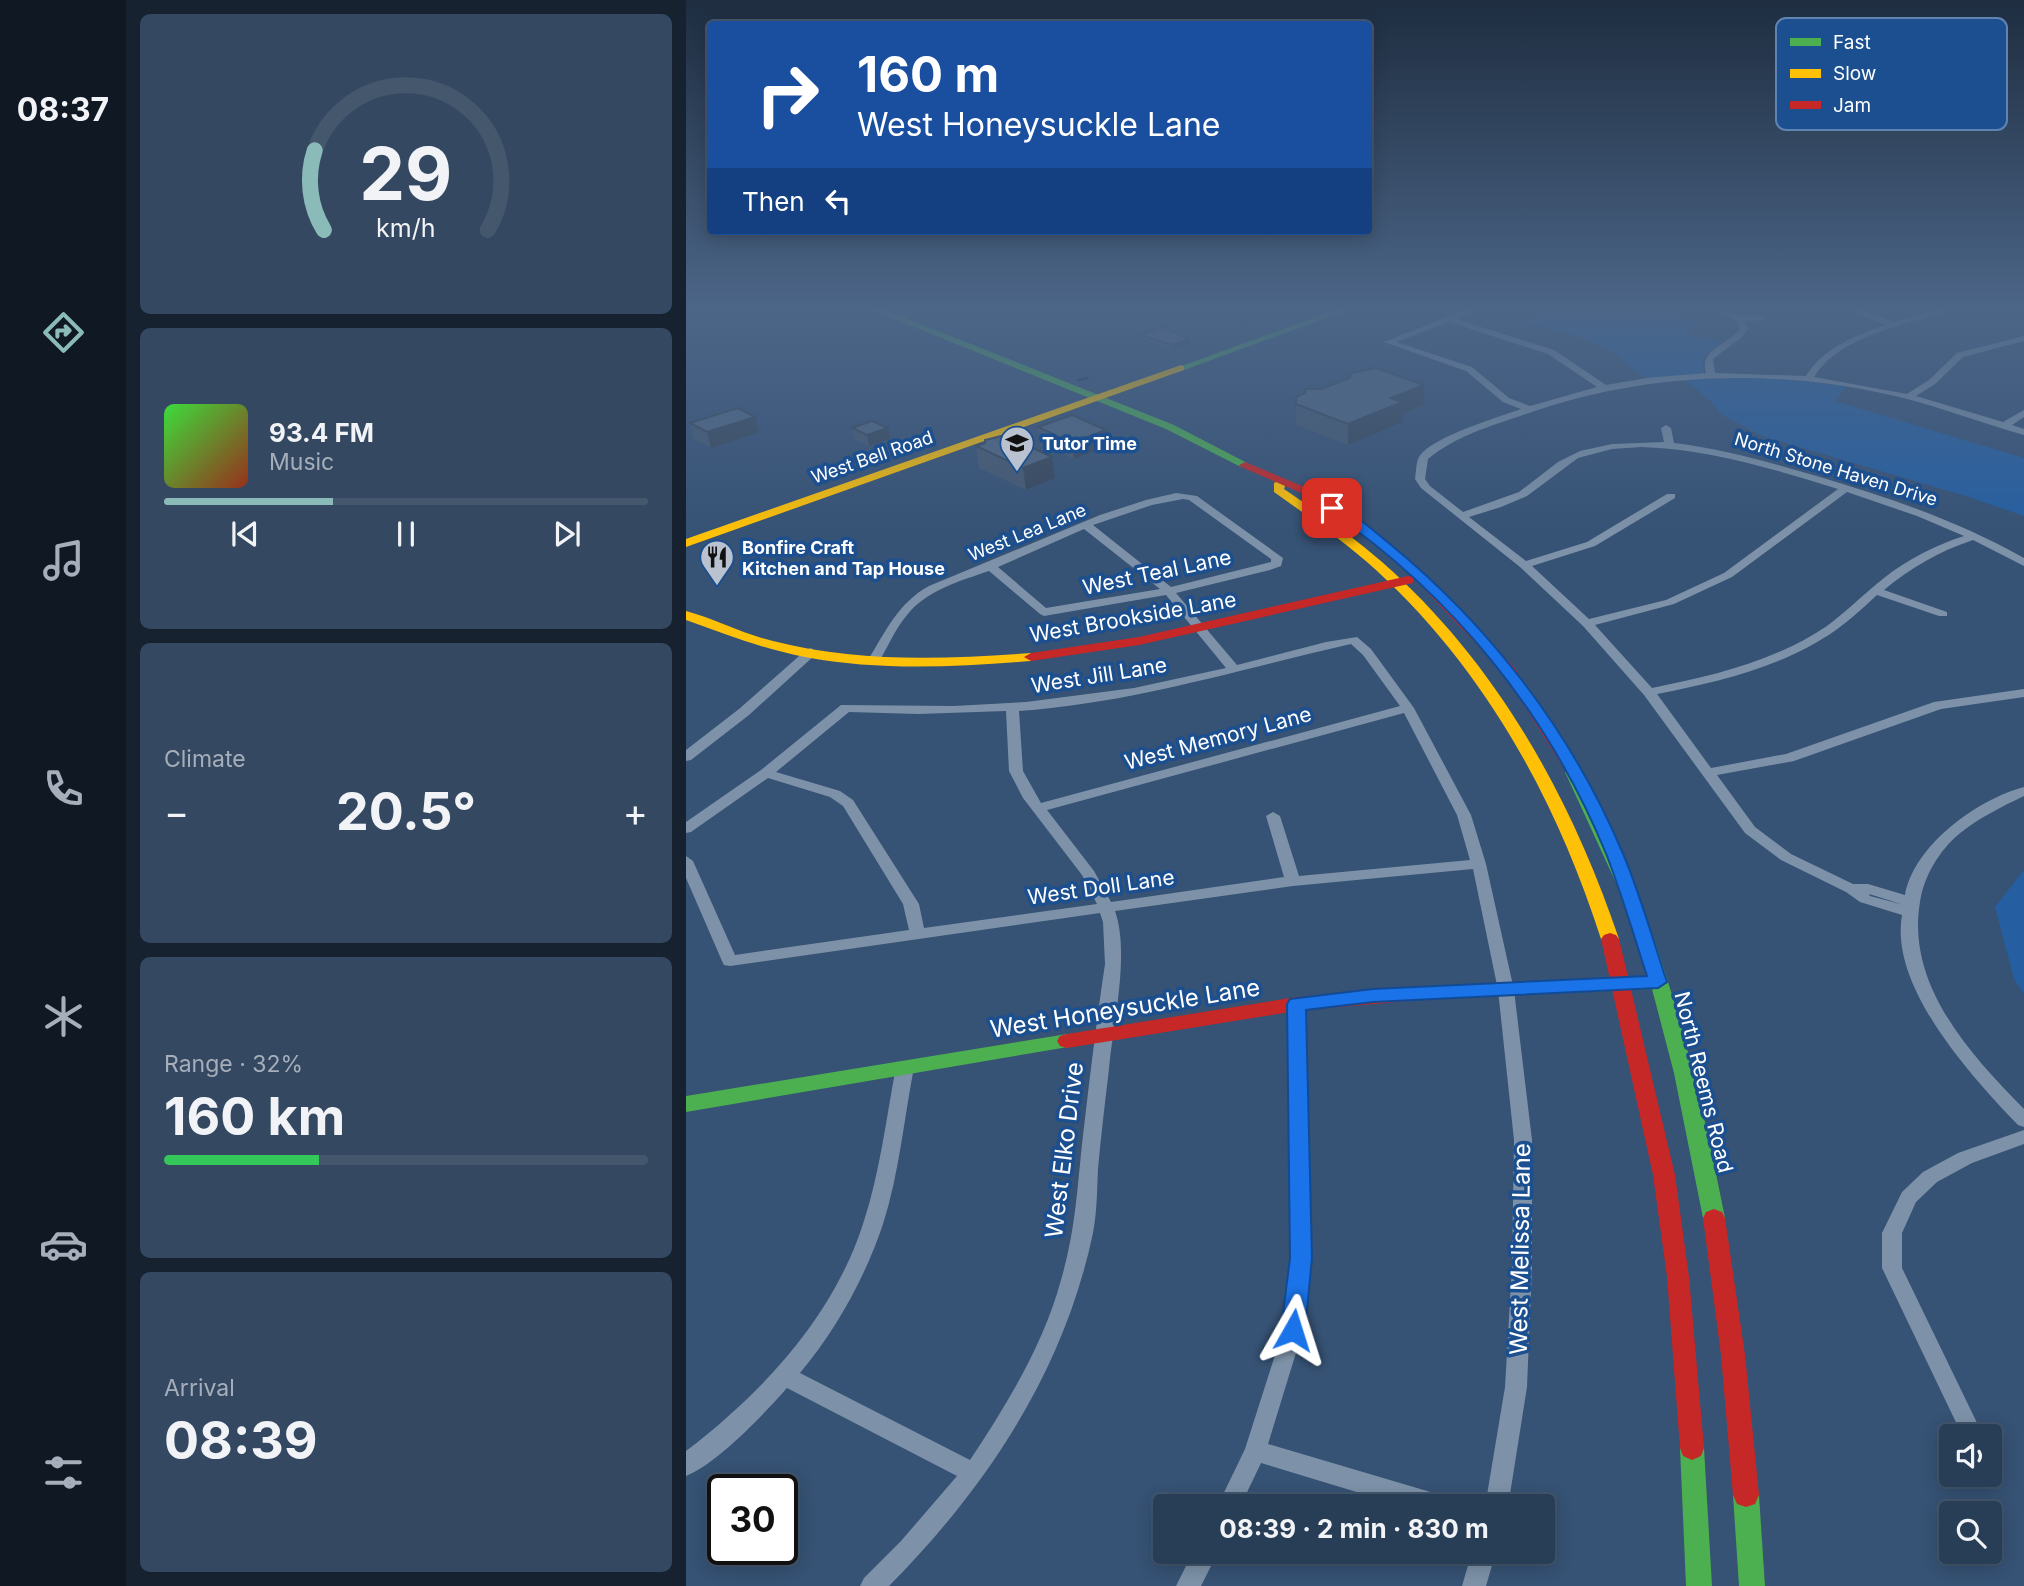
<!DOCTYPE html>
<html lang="en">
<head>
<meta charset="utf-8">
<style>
  body { margin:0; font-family:Inter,sans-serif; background:#344961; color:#f1f3f6; height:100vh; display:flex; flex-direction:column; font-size:26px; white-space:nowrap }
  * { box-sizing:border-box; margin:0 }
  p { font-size:23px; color:#a5aeba }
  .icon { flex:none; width:38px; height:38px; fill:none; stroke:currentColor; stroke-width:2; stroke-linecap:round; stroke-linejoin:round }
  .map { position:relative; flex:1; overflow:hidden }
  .sheet { display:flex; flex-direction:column; gap:14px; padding:14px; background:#162230; width:560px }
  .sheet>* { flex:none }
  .top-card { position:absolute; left:21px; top:21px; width:665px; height:214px; border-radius:7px; box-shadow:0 4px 18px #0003,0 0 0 2px #44576d; background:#1a4fa0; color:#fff; overflow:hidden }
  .fabs { position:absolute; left:1253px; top:1424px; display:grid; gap:14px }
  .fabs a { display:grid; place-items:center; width:63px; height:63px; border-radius:7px; background:#283e57; box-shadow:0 4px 18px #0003,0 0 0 2px #44576d; font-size:35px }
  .speed { position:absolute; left:21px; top:1474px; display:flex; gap:14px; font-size:35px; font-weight:700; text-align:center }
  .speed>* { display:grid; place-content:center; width:91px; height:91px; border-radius:50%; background:#283e57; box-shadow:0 4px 18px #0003,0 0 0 2px #44576d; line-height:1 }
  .speed .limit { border:4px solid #111; border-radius:10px; background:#fff; color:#111 }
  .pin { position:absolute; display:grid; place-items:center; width:60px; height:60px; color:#fff; margin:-30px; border-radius:14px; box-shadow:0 4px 10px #0006 }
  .me { position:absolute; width:77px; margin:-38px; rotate:6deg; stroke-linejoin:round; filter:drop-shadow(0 0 5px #0008) }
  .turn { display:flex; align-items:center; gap:24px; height:147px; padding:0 35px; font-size:32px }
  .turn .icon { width:91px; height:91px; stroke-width:2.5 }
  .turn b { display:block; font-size:49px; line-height:60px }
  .then { display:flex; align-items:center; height:66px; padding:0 35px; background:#0003; gap:14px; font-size:26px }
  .big { font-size:52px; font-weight:700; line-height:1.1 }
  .sheet .card { flex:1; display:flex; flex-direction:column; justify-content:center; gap:10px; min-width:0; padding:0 24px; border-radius:10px; background:#344961 }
  .sheet .dial { align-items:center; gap:0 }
  .dial svg { height:182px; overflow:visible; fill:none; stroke:#44576d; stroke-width:7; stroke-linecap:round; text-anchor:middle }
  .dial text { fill:#f1f3f6; stroke:none }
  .song { display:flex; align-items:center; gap:21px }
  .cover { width:84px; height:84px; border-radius:10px; background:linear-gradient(135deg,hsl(120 70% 55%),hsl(10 70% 35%)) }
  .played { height:7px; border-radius:4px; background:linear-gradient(90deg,#8bbbb9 35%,#44576d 35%) }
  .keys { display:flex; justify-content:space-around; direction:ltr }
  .heat { display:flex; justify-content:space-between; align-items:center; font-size:38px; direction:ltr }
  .charge { height:10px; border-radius:5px; background:linear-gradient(90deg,#34c759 32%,#44576d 0) }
  .trip { position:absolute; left:467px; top:1494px; width:402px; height:70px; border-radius:7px; background:#283e57; box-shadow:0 4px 18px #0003,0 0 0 2px #44576d; font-weight:700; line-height:70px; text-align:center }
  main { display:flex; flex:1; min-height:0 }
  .tab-bar { display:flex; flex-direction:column; width:126px; justify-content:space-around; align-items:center; background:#101923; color:#a5aeba }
  .tab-bar .icon { width:49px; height:49px }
  .tab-bar .selected { color:#8bbbb9 }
  .tab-bar b { font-size:32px; color:#f1f3f6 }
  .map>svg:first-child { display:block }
  .green { fill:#265fa1 }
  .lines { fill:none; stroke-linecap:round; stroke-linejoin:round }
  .stream { stroke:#153c6e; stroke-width:2.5 }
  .street { fill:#7d92a8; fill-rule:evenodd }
  .fast { fill:#4caf50; fill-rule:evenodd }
  .slow { fill:#ffc107; fill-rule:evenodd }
  .jam { fill:#c62828; fill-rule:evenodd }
  .wall { fill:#455971 }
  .shaded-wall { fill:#38485c }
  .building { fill:#506783; stroke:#38485c; stroke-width:2 }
  .route { fill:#1a73e8; stroke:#114b97; stroke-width:2 }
  .labels { text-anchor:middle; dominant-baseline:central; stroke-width:7; stroke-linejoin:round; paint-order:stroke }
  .far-poi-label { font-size:18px; font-weight:bold; fill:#fff; stroke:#1b4f8f; text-anchor:start }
  .far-street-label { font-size:18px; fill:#fff; stroke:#1b4f8f }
  .street-label { font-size:21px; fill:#fff; stroke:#1b4f8f }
  .near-street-label { font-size:24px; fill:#fff; stroke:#1b4f8f }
  .key { fill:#1b4f8f; stroke:#5f84b1; stroke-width:2 }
  .key-label { font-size:19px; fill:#fff }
</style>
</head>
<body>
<main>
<nav class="tab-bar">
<b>08:37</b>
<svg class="icon selected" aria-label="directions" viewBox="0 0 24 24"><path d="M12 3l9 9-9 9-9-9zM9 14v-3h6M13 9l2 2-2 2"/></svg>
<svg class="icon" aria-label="music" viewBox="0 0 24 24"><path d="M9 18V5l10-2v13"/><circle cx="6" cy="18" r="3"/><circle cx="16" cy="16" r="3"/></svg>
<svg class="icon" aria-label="phone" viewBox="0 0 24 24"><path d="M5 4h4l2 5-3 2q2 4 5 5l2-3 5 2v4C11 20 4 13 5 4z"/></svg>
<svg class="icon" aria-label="climate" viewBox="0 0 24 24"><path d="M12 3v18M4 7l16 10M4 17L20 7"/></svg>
<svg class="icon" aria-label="car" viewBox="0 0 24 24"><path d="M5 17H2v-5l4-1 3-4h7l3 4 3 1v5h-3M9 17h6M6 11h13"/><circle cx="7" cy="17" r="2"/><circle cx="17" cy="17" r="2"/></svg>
<svg class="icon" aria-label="filters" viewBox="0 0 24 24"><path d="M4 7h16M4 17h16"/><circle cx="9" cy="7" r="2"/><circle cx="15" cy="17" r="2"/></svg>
</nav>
<section class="sheet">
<div class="card dial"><svg viewBox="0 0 100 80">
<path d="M14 69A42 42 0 1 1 86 69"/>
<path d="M14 69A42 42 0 0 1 10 34" stroke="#8bbbb9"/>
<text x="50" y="56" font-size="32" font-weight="700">29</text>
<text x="50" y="72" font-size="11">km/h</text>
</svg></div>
<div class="card">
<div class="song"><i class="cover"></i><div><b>93.4 FM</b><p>Music</p></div></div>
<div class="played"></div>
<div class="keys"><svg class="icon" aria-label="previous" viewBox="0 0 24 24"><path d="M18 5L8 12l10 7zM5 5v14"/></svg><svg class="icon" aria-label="pause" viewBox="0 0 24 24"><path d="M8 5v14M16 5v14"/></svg><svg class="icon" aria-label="next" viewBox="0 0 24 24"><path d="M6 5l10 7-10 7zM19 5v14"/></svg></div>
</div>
<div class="card"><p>Climate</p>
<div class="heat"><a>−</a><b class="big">20.5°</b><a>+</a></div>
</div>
<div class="card"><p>Range · 32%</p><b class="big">160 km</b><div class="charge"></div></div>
<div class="card"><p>Arrival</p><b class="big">08:39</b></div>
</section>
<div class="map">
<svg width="1338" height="1586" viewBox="0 0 1338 1586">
  <rect width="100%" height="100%" fill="#365274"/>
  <!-- green -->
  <g class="green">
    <path d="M 861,309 L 985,309 L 1010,325 L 1002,334 L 1035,342 L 1016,357 L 1019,379 L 1086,378 L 1160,386 L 1149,401 L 1338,458 L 1338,516 L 1283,497 L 1076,436 L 1035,414 L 1025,401 L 994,376 L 965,380 L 946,369 L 929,353 L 899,339 L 840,321 L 858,315 Z"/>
    <path d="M 1338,870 L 1338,994 L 1328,979 L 1309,907 Z"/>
  </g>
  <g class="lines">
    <!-- stream -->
    <g class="stream">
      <path d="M 221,309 L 228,312"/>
      <path d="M 392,380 L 401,378"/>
    </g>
    <!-- street -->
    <g class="street">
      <path d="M 781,309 L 793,309 L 770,319 L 868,350 L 920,385 L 961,378 L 1020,373 C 1013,349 1042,345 1054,329 L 1050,320 L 1030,309 C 1041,309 1048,316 1058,316 C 1066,317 1073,314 1080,318 L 1076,320 L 1058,321 L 1062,329 L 1056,337 L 1027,359 L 1029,373 L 1120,376 C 1137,348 1169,336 1199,325 L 1162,309 L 1174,309 L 1207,322 L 1253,309 L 1268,309 C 1257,315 1243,316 1231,320 C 1196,330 1148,344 1128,377 L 1221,394 L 1243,380 L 1271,353 L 1338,336 L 1338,341 L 1277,357 L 1249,384 L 1230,396 L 1317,422 L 1338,410 L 1338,417 L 1326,425 L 1338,429 L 1338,435 C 1292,422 1247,404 1200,394 C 1082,368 957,373 843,413 C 808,425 771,435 742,459 L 739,479 L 744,486 L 777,512 L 833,492 L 872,462 L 894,451 L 926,444 L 978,442 L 975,428 L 980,425 L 985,428 L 988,443 C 1038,449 1086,463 1134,477 C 1205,498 1274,522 1338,558 L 1338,566 L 1287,540 C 1254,551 1224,568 1198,590 L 1261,612 L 1261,616 L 1253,616 L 1191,595 C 1178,607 1164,620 1150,630 C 1097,667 1033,682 971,694 L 1025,768 L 1100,754 L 1248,702 L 1338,689 L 1338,697 L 1255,709 L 1108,761 L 1031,775 L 1069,827 L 1105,854 L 1167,884 L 1182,884 L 1219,895 C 1228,845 1292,799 1338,787 L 1338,796 C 1315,807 1293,818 1273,834 C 1253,851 1238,876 1234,902 C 1220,985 1284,1054 1338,1109 L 1338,1127 L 1332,1125 C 1286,1077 1203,987 1216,915 L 1174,902 L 1160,892 L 1095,860 L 1059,833 L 958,695 L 897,626 L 834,567 L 735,488 L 729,479 C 730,473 730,462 733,457 C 745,437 813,417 835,409 L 817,402 L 780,371 L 698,342 ZM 763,322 L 862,354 L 911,387 L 844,406 L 823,398 L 786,367 L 710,342 ZM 955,447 C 1023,449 1087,469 1152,489 L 1038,573 L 980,600 L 903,619 L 846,566 L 909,546 L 989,498 L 989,494 L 981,494 L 901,542 L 840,561 L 783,517 L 815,507 L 841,496 L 892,458 L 926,449 ZM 1161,492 L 1231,516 L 1278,536 C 1250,545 1222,559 1198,578 C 1179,593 1161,611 1141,626 C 1089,661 1027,676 966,688 L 909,625 L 988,604 L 1046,577 ZM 1183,894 L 1218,905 L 1184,896 Z"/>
      <path d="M 490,493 L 511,496 L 597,558 L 595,566 L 584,570 L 490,593 L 551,665 L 640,642 L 671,637 L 685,649 L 728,708 L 785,815 L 800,864 L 828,990 L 846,1140 L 846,1267 L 841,1387 L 822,1507 L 799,1507 L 819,1387 L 826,1267 L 828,1140 L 812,990 L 787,869 L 607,886 L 429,911 C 444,954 427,1023 423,1069 C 419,1102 415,1136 412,1169 C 411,1191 411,1212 407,1233 C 378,1371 301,1487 203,1586 L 174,1586 L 178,1578 L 215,1541 L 271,1476 L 101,1388 C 79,1413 31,1464 0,1476 L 0,1451 C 77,1392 147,1317 177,1224 C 194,1173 200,1119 210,1067 L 213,1062 L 219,1061 L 225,1062 L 228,1067 C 218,1119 213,1174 197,1224 C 179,1278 150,1330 114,1373 L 284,1460 C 321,1404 357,1346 375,1280 C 389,1232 391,1192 396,1144 C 403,1084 410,1024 419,964 L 417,922 L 414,913 L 44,966 L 38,965 L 36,961 L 0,878 L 0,856 L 7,861 L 49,955 L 223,930 L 217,904 L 157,806 L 144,797 L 82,778 L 5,832 L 0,833 L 0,822 L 75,770 L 155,705 L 268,706 L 340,702 L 448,688 L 540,668 L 480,595 L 358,616 L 354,614 L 303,571 C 274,581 241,590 221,615 C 209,629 202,647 192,663 L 188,664 L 182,660 C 200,631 212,603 243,586 L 414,515 L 460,500 ZM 497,499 L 503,500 L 585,559 L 585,562 L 485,587 L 407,525 L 466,505 ZM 398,529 L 474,589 L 360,608 L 312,567 ZM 665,644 L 677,655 L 714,706 L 355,803 L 337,771 L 333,711 C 447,703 554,669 665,644 ZM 320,711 L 323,771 L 337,798 L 396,875 L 411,904 L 238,928 L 233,904 L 167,800 L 154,791 L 90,772 L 163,712 L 232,714 ZM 718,713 L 771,815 L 784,860 L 613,876 L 594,816 L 587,812 L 580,816 L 598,877 L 425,902 L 408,871 L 361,810 Z"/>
      <path d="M 125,648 L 131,652 L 129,655 L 63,715 L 5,760 L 0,761 L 0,750 L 53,709 L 121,649 Z"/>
      <path d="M 610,998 L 616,1000 L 618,1004 L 625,1258 L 617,1330 L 582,1444 L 758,1496 L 766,1499 L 769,1507 L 720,1507 L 575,1463 L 554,1507 L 531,1507 L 559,1449 L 597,1330 L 605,1258 L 602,1004 L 604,1000 Z"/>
      <path d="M 1338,1130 L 1338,1144 L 1286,1163 L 1251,1182 L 1230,1202 L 1216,1233 L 1216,1268 L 1294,1429 L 1291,1436 L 1277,1437 L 1196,1268 L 1196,1233 L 1216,1192 L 1237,1172 L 1272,1153 Z"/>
      <path d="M 507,1552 L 532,1552 L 515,1586 L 490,1586 Z"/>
      <path d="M 786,1552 L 810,1552 L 800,1586 L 776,1586 Z"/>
    </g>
    <!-- fast -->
    <g class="fast">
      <path d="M 184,309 L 197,309 L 488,425 L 565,465 L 555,467 L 480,429 Z"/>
      <path d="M 652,309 L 665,309 L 498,370 L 490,368 Z"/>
      <path d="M 887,767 L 892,769 C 911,797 924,829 937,860 C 987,974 1015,1096 1039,1218 L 1036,1224 L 1028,1227 L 1020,1224 L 1017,1218 L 988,1073 L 966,989 L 747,999 L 740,998 L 738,993 L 740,988 L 747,987 L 962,976 L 931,885 L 879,772 Z"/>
      <path d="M 381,1034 L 388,1036 L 391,1041 L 388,1046 L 0,1112 L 0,1096 Z"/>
      <path d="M 1006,1436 L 1015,1440 L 1018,1448 L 1026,1586 L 1000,1586 L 994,1448 L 997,1440 Z"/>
      <path d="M 1060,1483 L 1069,1486 L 1073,1495 L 1079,1586 L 1053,1586 L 1047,1495 L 1051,1486 Z"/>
    </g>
    <!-- slow -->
    <g class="slow">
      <path d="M 495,365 L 498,366 L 498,370 L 0,547 L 0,539 Z"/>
      <path d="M 594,480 L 600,483 L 598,489 C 632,512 665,535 696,562 C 810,662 885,797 933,939 L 930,943 L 918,943 L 915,939 C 870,799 799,670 690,570 C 658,541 623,517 588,492 L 588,483 Z"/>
      <path d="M 0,611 C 30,619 57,634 87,641 C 172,663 259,659 345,653 L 352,657 L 345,661 C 269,667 193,671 119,657 C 77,649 39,634 0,620 Z"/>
    </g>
    <!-- jam -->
    <g class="jam">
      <path d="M 559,462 L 635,494 L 655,507 L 733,569 L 828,667 L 895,772 L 892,775 L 882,775 L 817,672 L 725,575 L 647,511 L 627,498 L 555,467 L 553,465 Z"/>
      <path d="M 722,576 L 727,577 L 727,583 L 453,645 L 345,661 L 338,657 L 345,653 L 453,637 Z"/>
      <path d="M 924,933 L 930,935 L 933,939 L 989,1175 L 1003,1277 L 1018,1448 L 1015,1456 L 1006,1460 L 997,1456 L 994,1448 L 981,1277 L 967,1175 L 915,939 L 918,935 Z"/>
      <path d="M 747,987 L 754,988 L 756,993 L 754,998 L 610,1011 L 381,1048 L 374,1046 L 371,1041 L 374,1036 L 381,1034 L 610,997 Z"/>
      <path d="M 1028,1209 L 1036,1212 L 1039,1218 L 1059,1355 L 1073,1495 L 1069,1504 L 1060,1507 L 1051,1504 L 1047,1495 L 1035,1355 L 1017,1218 L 1020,1212 Z"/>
    </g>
  </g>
  <!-- wall -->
  <g class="wall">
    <path d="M 536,309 L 573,309 L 573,317 L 556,323 L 536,317 Z"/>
    <path d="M 454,335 L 503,339 L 504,344 L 487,349 L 454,339 Z"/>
    <path d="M 738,385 L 737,405 L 716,414 L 716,422 L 662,445 L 610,425 L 610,397 L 619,393 Z"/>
    <path d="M 4,423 L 73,432 L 25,448 L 8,439 Z"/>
    <path d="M 352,427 L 420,430 L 422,446 L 388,459 L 354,443 Z"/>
    <path d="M 166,428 L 202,428 L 204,439 L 183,446 L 168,439 Z"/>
    <path d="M 290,446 L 369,478 L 340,490 L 293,468 Z"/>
  </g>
  <!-- shaded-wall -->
  <g class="shaded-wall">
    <path d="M 568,309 L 573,309 L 573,317 L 556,323 L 555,314 Z"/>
    <path d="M 503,339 L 504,344 L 487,349 L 486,345 Z"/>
    <path d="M 738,385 L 737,405 L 716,414 L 716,422 L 662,445 L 662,424 L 705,398 Z"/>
    <path d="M 69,417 L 73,432 L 25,448 L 21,432 Z"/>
    <path d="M 202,428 L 204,439 L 183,446 L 181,435 Z"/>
    <path d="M 420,430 L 422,446 L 388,459 L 386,443 Z"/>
    <path d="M 366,457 L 369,478 L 340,490 L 337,468 Z"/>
  </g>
  <!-- building -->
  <g class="building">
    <path d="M 541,309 L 568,309 L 555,314 Z"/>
    <path d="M 476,327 L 503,339 L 486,345 L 454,335 Z"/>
    <path d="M 690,368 L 738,385 L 705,398 L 716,402 L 662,424 L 610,404 L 610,397 L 619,393 L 620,389 L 635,389 L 664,378 L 665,373 Z"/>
    <path d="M 52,408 L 69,417 L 21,432 L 4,423 Z"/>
    <path d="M 386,415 L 420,430 L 386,443 L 352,427 Z"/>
    <path d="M 186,421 L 202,428 L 181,435 L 166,428 Z"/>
    <path d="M 319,435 L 366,457 L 337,468 L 290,446 L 299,443 L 299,440 Z"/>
  </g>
  <!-- sky -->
  <linearGradient id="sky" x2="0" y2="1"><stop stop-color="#1e2d40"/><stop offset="0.58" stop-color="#4c6688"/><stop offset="1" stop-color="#4c6688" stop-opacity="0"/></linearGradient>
  <rect width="1338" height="531" fill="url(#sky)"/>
  <!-- route -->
  <path class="route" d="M 642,505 C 658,503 691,534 704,544 C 806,628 887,734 938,856 C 955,897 967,940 981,982 L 972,988 L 687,1002 L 620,1010 L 626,1258 L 619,1330 L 615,1337 L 607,1340 L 598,1337 L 595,1330 L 604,1258 L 601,1004 L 604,999 L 687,989 L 961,976 C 948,936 936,895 921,856 C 864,716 767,595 642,510 Z"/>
  <!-- icons -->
  <defs>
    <g id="school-pin" transform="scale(1.75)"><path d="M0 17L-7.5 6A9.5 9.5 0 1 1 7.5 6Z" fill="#b9c2ce" stroke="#1b4f8f"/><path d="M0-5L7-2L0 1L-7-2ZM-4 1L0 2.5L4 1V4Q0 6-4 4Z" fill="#111"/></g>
    <g id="restaurant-pin" transform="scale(1.75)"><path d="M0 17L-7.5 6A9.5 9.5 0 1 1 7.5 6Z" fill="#b9c2ce" stroke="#1b4f8f"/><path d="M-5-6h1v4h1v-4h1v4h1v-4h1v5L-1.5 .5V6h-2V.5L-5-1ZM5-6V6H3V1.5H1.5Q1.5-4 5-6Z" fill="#111"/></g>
  </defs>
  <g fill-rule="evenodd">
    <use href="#school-pin" x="331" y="443"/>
    <use href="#restaurant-pin" x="31" y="557"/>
  </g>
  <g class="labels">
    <!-- far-poi labels -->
    <g class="far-poi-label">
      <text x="356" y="443">Tutor Time</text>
      <text x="56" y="547">Bonfire Craft<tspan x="56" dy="21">Kitchen and Tap House</tspan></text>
    </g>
    <!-- far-street labels -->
    <g class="far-street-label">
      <text transform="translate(186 457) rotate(-19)">West Bell Road</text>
      <text transform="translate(1150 469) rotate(17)">North Stone Haven Drive</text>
      <text transform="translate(341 532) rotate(-22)">West Lea Lane</text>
    </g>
    <!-- street labels -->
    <g class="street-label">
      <text transform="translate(471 572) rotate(-12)">West Teal Lane</text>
      <text transform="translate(447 617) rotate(-10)">West Brookside Lane</text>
      <text transform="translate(413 675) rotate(-9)">West Jill Lane</text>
      <text transform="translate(532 738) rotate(-15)">West Memory Lane</text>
      <text transform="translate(415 887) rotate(-8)">West Doll Lane</text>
      <text transform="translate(1018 1082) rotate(76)">North Reems Road</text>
    </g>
    <!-- near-street labels -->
    <g class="near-street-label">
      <text transform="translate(439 1008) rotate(-9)">West Honeysuckle Lane</text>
      <text transform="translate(378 1150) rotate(-83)">West Elko Drive</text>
      <text transform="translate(834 1249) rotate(-89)">West Melissa Lane</text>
    </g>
  </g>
  <!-- legend -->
  <rect x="1090" y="18" width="231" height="112" rx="10" class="key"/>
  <rect x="1104" y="38" width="31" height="8" fill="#4caf50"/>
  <rect x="1104" y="69" width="31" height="9" fill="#ffc107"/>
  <rect x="1104" y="101" width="31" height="8" fill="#c62828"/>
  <g class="key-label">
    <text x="1147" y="49">Fast</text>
    <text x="1147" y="80">Slow</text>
    <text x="1147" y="112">Jam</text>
  </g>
</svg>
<div class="fabs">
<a><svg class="icon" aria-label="sound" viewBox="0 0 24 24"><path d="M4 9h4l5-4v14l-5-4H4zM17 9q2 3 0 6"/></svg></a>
<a><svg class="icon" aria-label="search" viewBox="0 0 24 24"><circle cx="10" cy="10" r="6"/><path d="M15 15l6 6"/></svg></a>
</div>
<div class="speed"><div class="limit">30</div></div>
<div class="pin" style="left:646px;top:508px;background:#d93025"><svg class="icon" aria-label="arrive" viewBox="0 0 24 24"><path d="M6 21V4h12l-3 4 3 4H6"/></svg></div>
<svg class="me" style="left:607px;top:1330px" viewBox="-20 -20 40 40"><path d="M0-17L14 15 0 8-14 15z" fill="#1a73e8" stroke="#fff" stroke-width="4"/></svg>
<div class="trip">08:39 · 2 min · 830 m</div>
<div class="top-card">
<div class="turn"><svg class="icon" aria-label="right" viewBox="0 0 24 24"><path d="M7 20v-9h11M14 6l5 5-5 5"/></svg><div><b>160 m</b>West Honeysuckle Lane</div></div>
<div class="then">Then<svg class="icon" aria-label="left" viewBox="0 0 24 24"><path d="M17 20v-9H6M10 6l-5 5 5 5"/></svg></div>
</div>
</div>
</main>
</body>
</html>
